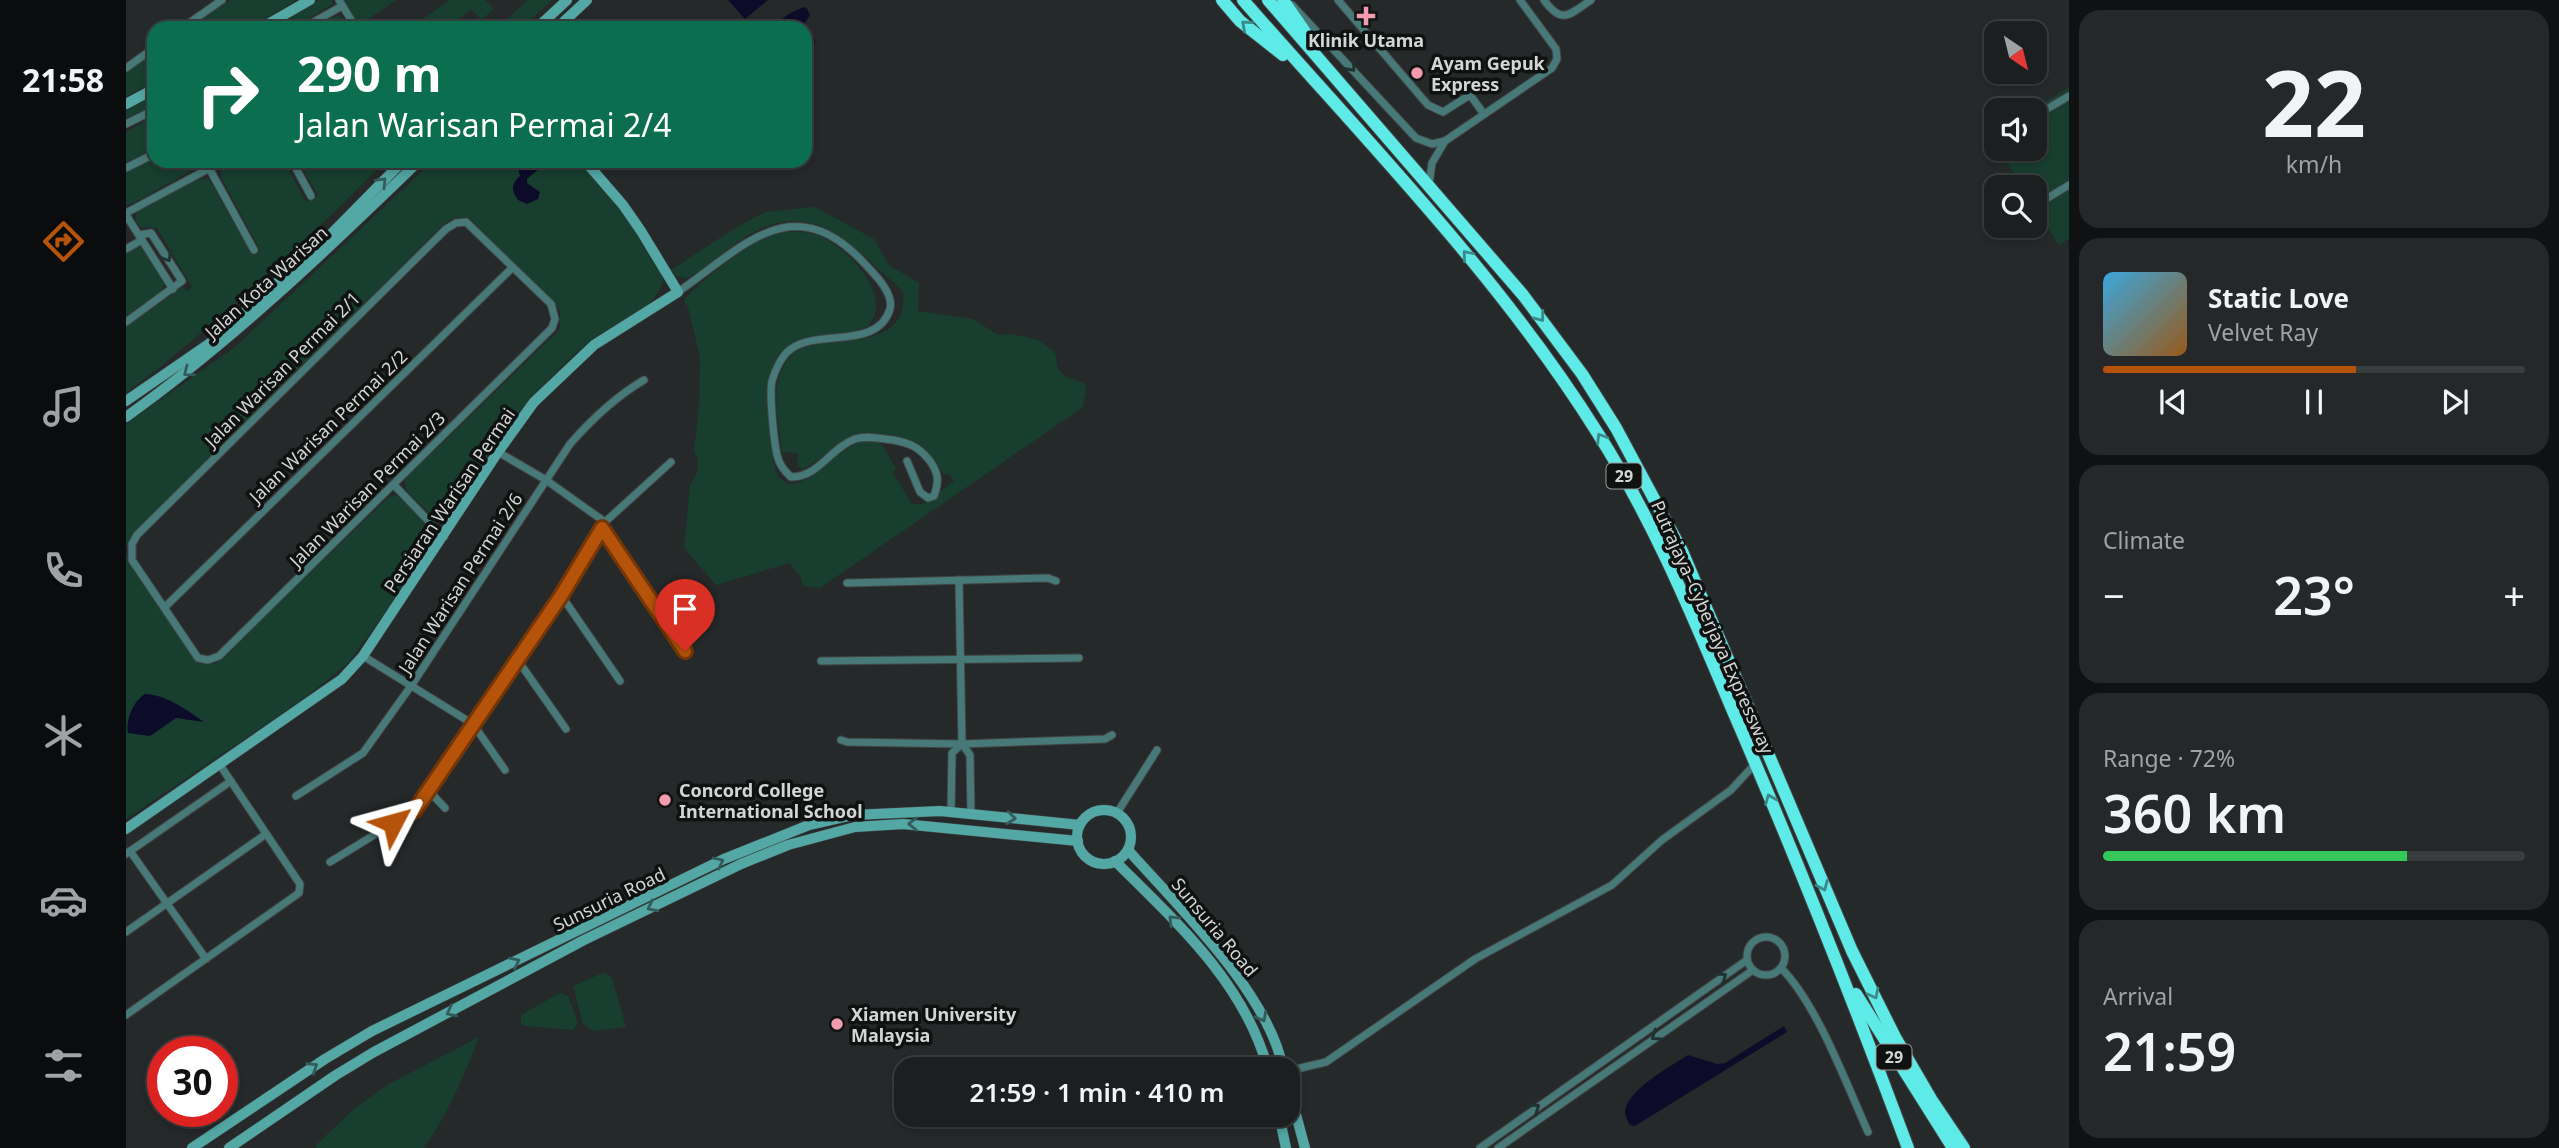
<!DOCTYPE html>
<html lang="en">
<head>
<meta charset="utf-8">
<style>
  body { margin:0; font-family:"Noto Sans",sans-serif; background:#252729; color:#f1f3f6; height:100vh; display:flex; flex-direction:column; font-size:26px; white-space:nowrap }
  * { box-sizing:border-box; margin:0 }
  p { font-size:23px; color:#a0a2a5 }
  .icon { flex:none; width:38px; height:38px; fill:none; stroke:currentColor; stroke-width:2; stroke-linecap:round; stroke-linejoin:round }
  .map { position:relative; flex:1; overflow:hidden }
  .drawer { display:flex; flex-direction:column; gap:10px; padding:10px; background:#0f1112; width:490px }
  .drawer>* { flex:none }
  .banner { position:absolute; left:21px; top:21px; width:665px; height:147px; border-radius:21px; box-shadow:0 4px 10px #0003,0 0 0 2px #3a3d3e; background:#0b6e4f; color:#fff; overflow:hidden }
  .needle { width:46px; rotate:145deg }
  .tools { position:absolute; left:1858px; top:21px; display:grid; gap:14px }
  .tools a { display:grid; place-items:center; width:63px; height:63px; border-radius:14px; background:#1c1f20; box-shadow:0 4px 10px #0003,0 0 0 2px #3a3d3e; font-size:35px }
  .speed { position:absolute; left:21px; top:1036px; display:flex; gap:14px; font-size:35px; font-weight:700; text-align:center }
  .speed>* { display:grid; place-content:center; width:91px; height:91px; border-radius:50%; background:#1c1f20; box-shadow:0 4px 10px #0003,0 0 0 2px #3a3d3e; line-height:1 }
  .speed .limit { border:10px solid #d22; background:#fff; color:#111 }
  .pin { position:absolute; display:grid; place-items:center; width:60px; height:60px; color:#fff; margin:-72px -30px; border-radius:50% 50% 50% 0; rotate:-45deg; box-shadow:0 0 7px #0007 }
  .pin .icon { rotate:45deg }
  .me { position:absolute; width:77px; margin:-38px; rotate:51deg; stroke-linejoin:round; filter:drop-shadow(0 0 5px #0008) }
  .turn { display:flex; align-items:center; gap:24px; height:147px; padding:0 35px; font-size:32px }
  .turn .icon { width:91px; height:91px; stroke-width:2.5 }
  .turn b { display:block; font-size:49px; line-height:60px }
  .big { font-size:52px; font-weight:600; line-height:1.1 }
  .drawer .tile { flex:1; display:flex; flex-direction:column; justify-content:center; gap:10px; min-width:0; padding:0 24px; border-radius:21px; background:#252729 }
  .drawer .dial { align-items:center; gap:0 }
  .dial b { font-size:91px; line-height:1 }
  .song { display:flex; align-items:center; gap:21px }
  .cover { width:84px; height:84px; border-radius:10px; background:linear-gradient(135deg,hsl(200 70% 55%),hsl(30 70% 35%)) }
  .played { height:7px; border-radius:4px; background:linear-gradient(90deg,#b45309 60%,#3a3d3e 60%) }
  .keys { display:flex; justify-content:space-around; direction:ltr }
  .heat { display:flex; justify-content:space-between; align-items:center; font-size:38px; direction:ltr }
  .charge { height:10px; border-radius:5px; background:linear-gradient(90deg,#34c759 72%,#3a3d3e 0) }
  .trip { position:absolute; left:768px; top:1057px; width:406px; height:70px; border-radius:21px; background:#1c1f20; box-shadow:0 4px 10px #0003,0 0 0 2px #3a3d3e; font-weight:600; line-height:70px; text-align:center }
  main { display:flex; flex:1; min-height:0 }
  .tabs { display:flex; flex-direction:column; width:126px; justify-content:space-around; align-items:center; background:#0b0c0d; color:#a0a2a5 }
  .tabs .icon { width:49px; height:49px }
  .tabs .current { color:#b45309 }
  .tabs b { font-size:32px; color:#f1f3f6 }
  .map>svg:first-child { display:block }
  .green { fill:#173e2e }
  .water { fill:#0c0b2a }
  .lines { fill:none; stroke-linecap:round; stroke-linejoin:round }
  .street-casing { stroke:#424546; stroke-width:9 }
  .secondary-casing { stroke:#424546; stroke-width:11 }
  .highway-casing { stroke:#424546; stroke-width:14 }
  .street { stroke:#477978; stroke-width:7 }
  .secondary { stroke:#53a7a5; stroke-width:10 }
  .highway { stroke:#5eebe8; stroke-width:12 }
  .oneway { stroke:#3b8988 }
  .oneway2 { stroke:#203131 }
  .oneway3 { stroke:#325c5c }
  .route-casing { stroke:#753606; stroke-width:18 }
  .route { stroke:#b45309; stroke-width:12 }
  .poi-dot { fill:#f29aae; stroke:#101212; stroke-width:2.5 }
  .labels { text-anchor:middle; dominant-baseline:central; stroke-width:7; stroke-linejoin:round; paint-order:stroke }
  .shield { fill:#101212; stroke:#999b9b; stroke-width:2 }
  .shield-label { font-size:16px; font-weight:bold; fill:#d4d6d6 }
  .poi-label { font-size:18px; font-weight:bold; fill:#d4d6d6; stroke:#101212; text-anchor:start }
  .street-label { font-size:18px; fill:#d4d6d6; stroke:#101212 }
</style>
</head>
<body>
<main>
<nav class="tabs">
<b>21:58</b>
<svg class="icon current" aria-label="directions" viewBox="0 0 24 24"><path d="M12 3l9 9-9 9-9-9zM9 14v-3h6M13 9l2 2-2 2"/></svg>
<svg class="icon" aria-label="music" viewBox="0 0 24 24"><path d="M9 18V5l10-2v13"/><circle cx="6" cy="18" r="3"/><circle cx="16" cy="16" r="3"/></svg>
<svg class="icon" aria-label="phone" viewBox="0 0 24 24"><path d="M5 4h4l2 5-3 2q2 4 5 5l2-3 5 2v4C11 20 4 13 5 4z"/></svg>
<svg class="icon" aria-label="climate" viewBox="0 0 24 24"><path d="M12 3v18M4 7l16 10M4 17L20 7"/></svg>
<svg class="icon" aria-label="car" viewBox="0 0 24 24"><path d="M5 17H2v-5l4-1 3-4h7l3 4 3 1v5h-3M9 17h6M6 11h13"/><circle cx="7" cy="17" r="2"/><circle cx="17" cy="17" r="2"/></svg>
<svg class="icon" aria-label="filters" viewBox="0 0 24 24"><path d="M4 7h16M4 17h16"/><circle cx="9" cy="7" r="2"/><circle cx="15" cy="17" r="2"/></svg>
</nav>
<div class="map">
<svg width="1943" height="1148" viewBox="0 0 1943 1148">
  <rect width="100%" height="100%" fill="#26292a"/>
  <!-- green -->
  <g class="green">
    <path d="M 104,0 L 171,0 L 123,28 L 64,28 Z"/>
    <path d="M 193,0 L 206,0 L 207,4 L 166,28 L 145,28 Z"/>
    <path d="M 218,0 L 270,0 L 237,23 L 240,28 L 235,28 Z"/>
    <path d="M 324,0 L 359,0 L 368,9 L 355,20 L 345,9 L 322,28 L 283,28 Z"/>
    <path d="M 402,0 L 426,0 L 396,28 L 371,28 Z"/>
    <path d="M 212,15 L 218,19 L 224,28 L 186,28 Z"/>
    <path d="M 28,53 L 28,81 L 0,97 L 0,73 Z"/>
    <path d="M 1943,87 L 1943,239 L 1933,245 L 1909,207 L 1909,187 L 1897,187 L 1872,149 L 1909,149 L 1909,110 L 1906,110 Z"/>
    <path d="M 28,95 L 28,105 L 0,119 L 0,109 Z"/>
    <path d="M 28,116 L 28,161 L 82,161 L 8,203 L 0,205 L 0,132 Z"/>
    <path d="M 108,161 L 158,161 L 180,202 L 192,195 L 172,161 L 260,161 C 178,243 93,323 0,393 L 0,327 L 57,287 L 61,291 L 66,287 L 31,228 L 15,227 L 10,221 L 10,213 C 23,204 68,176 83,179 L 126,255 L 134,250 L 95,177 L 96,168 Z"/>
    <path d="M 307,161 L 454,161 L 491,202 L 537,274 C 538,309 487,323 463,342 C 424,374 392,413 364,454 C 349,477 336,500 320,522 L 311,521 L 280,490 L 279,479 L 434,329 L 434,310 L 343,218 L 333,217 L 319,223 L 13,527 L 5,536 L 0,549 L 0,424 L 109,347 Z"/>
    <path d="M 689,207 L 748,239 L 763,265 L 793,283 L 792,311 L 847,319 L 872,335 L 885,334 L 913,340 L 929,353 L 932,369 L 939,376 L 959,384 L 960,392 L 956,408 L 694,588 L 677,586 L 675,578 L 664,563 L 590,585 L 558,548 L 564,485 L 571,473 L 572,460 L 568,451 L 573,406 L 574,358 L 562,307 L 558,302 L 560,297 C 584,275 622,241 654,233 C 665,231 680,231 691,235 C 719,245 771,297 741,327 C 719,336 693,332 671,342 C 657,348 648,359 644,374 C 638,393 644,459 652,477 L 662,484 C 695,486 723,425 756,445 L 770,469 L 767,473 L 786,504 C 798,505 805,501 814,495 L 813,492 L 828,481 L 822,473 L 818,475 C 811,465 804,453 794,445 C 783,436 739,430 726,436 C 707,444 694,461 676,470 L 671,464 L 672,453 L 656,452 C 654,430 647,403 652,381 C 655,370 662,355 672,350 C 707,334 783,353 777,292 C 769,282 758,275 749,266 C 707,226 675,204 619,237 C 599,249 581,269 561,278 L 550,276 L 545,270 L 606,230 L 639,212 Z"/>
    <path d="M 11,247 L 18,248 L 39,284 L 35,292 L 0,316 L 0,254 Z"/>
    <path d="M 270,495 L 276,498 L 308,532 L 310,536 L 276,590 L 222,663 L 176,700 L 0,819 L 0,552 L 3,562 L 71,663 L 89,664 L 264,496 Z"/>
    <path d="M 479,972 L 486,978 L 500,1027 L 468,1031 L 457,1024 L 447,986 Z"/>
    <path d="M 434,993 L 442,996 L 452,1023 L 447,1030 L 399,1026 L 395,1024 L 395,1015 Z"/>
    <path d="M 353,1037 C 338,1076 322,1113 298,1148 L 190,1148 L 191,1144 L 228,1109 L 261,1085 Z"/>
  </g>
  <!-- water -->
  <g class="water">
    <path d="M 602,0 L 642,0 L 619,19 Z"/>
    <path d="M 680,7 L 684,15 L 678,24 L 688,38 L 689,43 L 679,53 L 679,28 L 648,28 C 654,18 669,9 680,7 Z"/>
    <path d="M 365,161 C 380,161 403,156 413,169 L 401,179 L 401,183 L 414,192 L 412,199 L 401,204 L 392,200 C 385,190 385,184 394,176 L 392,169 L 368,169 Z"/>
    <path d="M 19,694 C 41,695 61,710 78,722 L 50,718 L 24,736 L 2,733 C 0,718 7,702 19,694 Z"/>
    <path d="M 1658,1026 L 1661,1032 L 1509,1126 L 1504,1125 C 1502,1121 1498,1115 1499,1110 C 1505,1087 1544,1067 1562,1055 L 1591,1064 L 1599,1063 Z"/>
  </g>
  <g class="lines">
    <!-- street casing -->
    <g class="street-casing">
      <g id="street">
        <path d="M 213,0 L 230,28"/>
        <path d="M 1212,0 L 1302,105 L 1317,112 L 1344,95 L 1358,114"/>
        <path d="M 1418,0 C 1436,25 1443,15 1465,0"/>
        <path d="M 1166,5 L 1290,138 L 1306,144 L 1319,141"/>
        <path d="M 56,28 L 96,0"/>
        <path d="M 177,28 L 216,6"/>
        <path d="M 0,68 L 28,48"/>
        <path d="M 1909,116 L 1943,96"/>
        <path d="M 0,124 L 28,110"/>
        <path d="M 166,161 L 185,196"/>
        <path d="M 0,168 L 28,154"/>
        <path d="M 83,168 L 128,250"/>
        <path d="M 1303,185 L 1306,163 L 1319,141 L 1426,68 L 1431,59 L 1430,49 L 1394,0"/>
        <path d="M 1915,202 L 1943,185"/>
        <path d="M 0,213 L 97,161"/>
        <path d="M 0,215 L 47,289"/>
        <path d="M 340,222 L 425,304 L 429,319 L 426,328 L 93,656 L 82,660 L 72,658 L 6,560 L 6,544 L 11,535 L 320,229 L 330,223 Z"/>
        <path d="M 0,249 L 16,240"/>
        <path d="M 552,292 C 617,247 667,186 739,264 C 749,275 768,293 764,309 C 752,350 691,329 665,349 C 656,355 649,370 646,381 C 643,394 648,441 651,455 C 653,464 658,471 665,477 C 693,477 704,448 729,439 C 741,435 755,439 767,440 C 784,443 793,447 804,461 C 813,474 813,482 808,496 L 802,498 L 794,492 L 781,461"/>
        <path d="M 0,322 L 56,281 L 25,233 L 13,235"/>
        <path d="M 372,452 L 420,480 L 479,522"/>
        <path d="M 268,485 L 318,537"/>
        <path d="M 476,528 L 559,651"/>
        <path d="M 833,580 L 836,744 L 844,755 L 845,814"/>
        <path d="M 721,583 L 922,578 L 930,581"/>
        <path d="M 435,595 L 494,681"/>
        <path d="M 39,607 L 386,268"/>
        <path d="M 237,656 L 347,724 L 379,770"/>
        <path d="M 391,659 L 440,729"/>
        <path d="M 695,661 L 953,658"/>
        <path d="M 715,740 L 721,742 L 836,744 L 979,739 L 986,735"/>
        <path d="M 302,790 L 319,808"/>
        <path d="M 170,796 L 237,753 L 285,686 L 444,444 C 466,419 489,397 518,380"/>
        <path d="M 825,812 L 826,753 L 836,744"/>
        <path d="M 991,813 L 1031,750"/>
        <path d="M 4,851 L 80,959"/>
        <path d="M 0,854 L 105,781"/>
        <path d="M 204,862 L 289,810 L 435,595 L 479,522 L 545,462"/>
        <path d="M 0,932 L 140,834"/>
        <circle cx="1640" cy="956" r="19"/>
        <path d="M 1655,968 C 1691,1004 1720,1083 1742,1132"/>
        <path d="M 0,1015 L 173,893 L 174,884 L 94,765"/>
        <path d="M 1162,1071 L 1200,1062 L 1349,959 L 1486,885 L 1536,840 L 1605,790 L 1629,764"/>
        <path d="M 1354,1148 L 1621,960"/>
        <path d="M 1372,1148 L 1627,970"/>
      </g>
    </g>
    <!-- secondary casing -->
    <g class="secondary-casing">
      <g id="secondary">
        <path d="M 135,28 L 184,0"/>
        <path d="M 411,28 L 441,0"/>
        <path d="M 431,28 L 461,0"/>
        <path d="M 0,104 L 28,89"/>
        <path d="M 0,401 L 84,343 L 206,233 L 277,161"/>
        <path d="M 0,417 C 106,341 199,252 293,161"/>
        <circle cx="978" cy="837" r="27"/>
        <path d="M 0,829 L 216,679 L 237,656 L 372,452 L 408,402 L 468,345 L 552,292 L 515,231 L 497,205 L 459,161"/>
        <path d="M 1002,850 C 1052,906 1144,995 1157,1069"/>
        <path d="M 989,861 C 1051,923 1118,982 1142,1069"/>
        <path d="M 1162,1085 L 1179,1148"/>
        <path d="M 1153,1115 L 1160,1148"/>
        <path d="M 66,1148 L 199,1059 L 246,1031 L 598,859 L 683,825 L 727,815 L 814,811 L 954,825"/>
        <path d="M 103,1148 L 210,1075 L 248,1052 L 458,940 L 615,864 L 662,845 L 729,827 L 777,824 L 952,841"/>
      </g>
    </g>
    <!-- highway casing -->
    <g class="highway-casing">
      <g id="highway">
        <path d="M 1096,0 L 1114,21 L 1157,55"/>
        <path d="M 1117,0 C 1239,140 1372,274 1471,432 C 1528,521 1568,619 1609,716 C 1671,859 1728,1003 1782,1148"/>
        <path d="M 1142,0 L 1397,295 L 1456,374 L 1490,428 L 1556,551 L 1726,951 L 1769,1037 L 1805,1099 L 1838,1148"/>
        <path d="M 1157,0 L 1179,32"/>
        <path d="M 1730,994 L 1827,1148"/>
      </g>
    </g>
    <!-- street -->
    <use href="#street" class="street"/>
    <!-- secondary -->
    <use href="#secondary" class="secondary"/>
    <!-- highway -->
    <use href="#highway" class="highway"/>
  </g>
  <!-- one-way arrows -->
  <defs><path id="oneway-chevron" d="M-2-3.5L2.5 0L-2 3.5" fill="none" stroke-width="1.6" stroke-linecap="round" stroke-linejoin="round" transform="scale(1.75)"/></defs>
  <g class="oneway">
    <use href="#oneway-chevron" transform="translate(1120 25) rotate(-139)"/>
    <use href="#oneway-chevron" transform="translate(1341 255) rotate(-130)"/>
    <use href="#oneway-chevron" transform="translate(1414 317) rotate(53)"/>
    <use href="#oneway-chevron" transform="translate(1475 438) rotate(-122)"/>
    <use href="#oneway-chevron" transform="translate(1644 799) rotate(-112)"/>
    <use href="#oneway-chevron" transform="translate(1697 886) rotate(67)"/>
    <use href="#oneway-chevron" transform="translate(1748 994) rotate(63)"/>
  </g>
  <g class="oneway2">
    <use href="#oneway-chevron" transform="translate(1225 67) rotate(48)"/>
    <use href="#oneway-chevron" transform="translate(41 257) rotate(58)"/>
    <use href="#oneway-chevron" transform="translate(1596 977) rotate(-35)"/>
    <use href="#oneway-chevron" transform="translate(1530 1036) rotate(145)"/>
    <use href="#oneway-chevron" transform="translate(1409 1108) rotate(-35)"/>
  </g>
  <g class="oneway3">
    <use href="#oneway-chevron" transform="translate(256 182) rotate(-46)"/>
    <use href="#oneway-chevron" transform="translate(62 372) rotate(143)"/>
    <use href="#oneway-chevron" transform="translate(885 818) rotate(6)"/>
    <use href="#oneway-chevron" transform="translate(787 824) rotate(-179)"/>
    <use href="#oneway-chevron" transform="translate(593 862) rotate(-26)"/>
    <use href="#oneway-chevron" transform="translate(526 907) rotate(154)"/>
    <use href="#oneway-chevron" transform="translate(1047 920) rotate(-135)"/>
    <use href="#oneway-chevron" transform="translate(389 962) rotate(-26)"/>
    <use href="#oneway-chevron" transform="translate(325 1012) rotate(153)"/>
    <use href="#oneway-chevron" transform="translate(1136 1017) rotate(62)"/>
    <use href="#oneway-chevron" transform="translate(187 1067) rotate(-33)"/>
  </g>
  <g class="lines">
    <!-- route casing -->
    <g class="route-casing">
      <path id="route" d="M 267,823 L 289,810 L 435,596 L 476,528 L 559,651"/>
    </g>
    <!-- route -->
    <use href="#route" class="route"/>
  </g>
  <!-- markers -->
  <g class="poi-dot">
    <path d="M1236.5 5.5h7v7h7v7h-7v7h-7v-7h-7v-7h7z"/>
    <circle cx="1291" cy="73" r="7"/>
    <circle cx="539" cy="800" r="7"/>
    <circle cx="711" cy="1024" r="7"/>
  </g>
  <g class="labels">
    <!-- shield labels -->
    <g class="shield">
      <rect x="1480.5" y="463.5" width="35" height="25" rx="5"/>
      <rect x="1750.5" y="1044.5" width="35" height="25" rx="5"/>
    </g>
    <g class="shield-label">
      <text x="1498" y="476">29</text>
      <text x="1768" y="1057">29</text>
    </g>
    <!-- poi labels -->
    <g class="poi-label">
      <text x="1240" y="40" text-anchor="middle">Klinik Utama</text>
      <text x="1305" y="63">Ayam Gepuk<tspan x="1305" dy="21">Express</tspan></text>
      <text x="553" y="790">Concord College<tspan x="553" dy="21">International School</tspan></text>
      <text x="725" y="1014">Xiamen University<tspan x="725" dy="21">Malaysia</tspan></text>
    </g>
    <!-- street labels -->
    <g class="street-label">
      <text transform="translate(140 282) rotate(-42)">Jalan Kota Warisan</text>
      <text transform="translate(156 369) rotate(-45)">Jalan Warisan Permai 2/1</text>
      <text transform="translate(202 426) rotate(-44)">Jalan Warisan Permai 2/2</text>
      <text transform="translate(241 489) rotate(-45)">Jalan Warisan Permai 2/3</text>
      <text transform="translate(323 500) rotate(-56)">Persiaran Warisan Permai</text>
      <text transform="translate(334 583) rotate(-57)">Jalan Warisan Permai 2/6</text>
      <text transform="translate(1587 627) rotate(66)">Putrajaya–Cyberjaya Expressway</text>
      <text transform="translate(483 899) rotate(-26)">Sunsuria Road</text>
      <text transform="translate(1089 927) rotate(50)">Sunsuria Road</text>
    </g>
  </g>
</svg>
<div class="tools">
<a><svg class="needle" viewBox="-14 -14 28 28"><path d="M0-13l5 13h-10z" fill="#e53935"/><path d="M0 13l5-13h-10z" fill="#a0a2a5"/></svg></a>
<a><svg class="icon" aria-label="sound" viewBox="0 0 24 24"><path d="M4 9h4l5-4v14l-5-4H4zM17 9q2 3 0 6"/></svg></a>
<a><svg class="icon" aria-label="search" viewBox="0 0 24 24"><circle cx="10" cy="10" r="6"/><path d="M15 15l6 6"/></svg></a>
</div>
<div class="speed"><div class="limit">30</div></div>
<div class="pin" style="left:559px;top:651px;background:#d93025"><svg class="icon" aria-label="arrive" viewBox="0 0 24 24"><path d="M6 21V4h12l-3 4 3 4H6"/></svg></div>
<svg class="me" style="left:267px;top:823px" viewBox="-20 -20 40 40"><path d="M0-17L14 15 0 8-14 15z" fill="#b45309" stroke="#fff" stroke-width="4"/></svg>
<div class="trip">21:59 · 1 min · 410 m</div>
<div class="banner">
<div class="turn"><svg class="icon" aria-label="right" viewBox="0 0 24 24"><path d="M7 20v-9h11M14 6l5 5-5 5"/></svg><div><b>290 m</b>Jalan Warisan Permai 2/4</div></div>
</div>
</div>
<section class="drawer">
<div class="tile dial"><b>22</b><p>km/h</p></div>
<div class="tile">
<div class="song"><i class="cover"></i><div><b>Static Love</b><p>Velvet Ray</p></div></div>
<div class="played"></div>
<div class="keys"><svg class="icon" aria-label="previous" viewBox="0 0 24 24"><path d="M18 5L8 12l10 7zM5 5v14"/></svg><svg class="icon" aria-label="pause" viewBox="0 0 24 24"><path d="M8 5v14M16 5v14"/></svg><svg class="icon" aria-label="next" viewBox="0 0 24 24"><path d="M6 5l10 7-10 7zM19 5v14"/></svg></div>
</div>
<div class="tile"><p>Climate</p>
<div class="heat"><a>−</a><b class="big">23°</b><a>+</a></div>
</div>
<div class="tile"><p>Range · 72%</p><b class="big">360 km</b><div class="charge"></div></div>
<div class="tile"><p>Arrival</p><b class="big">21:59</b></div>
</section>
</main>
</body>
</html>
